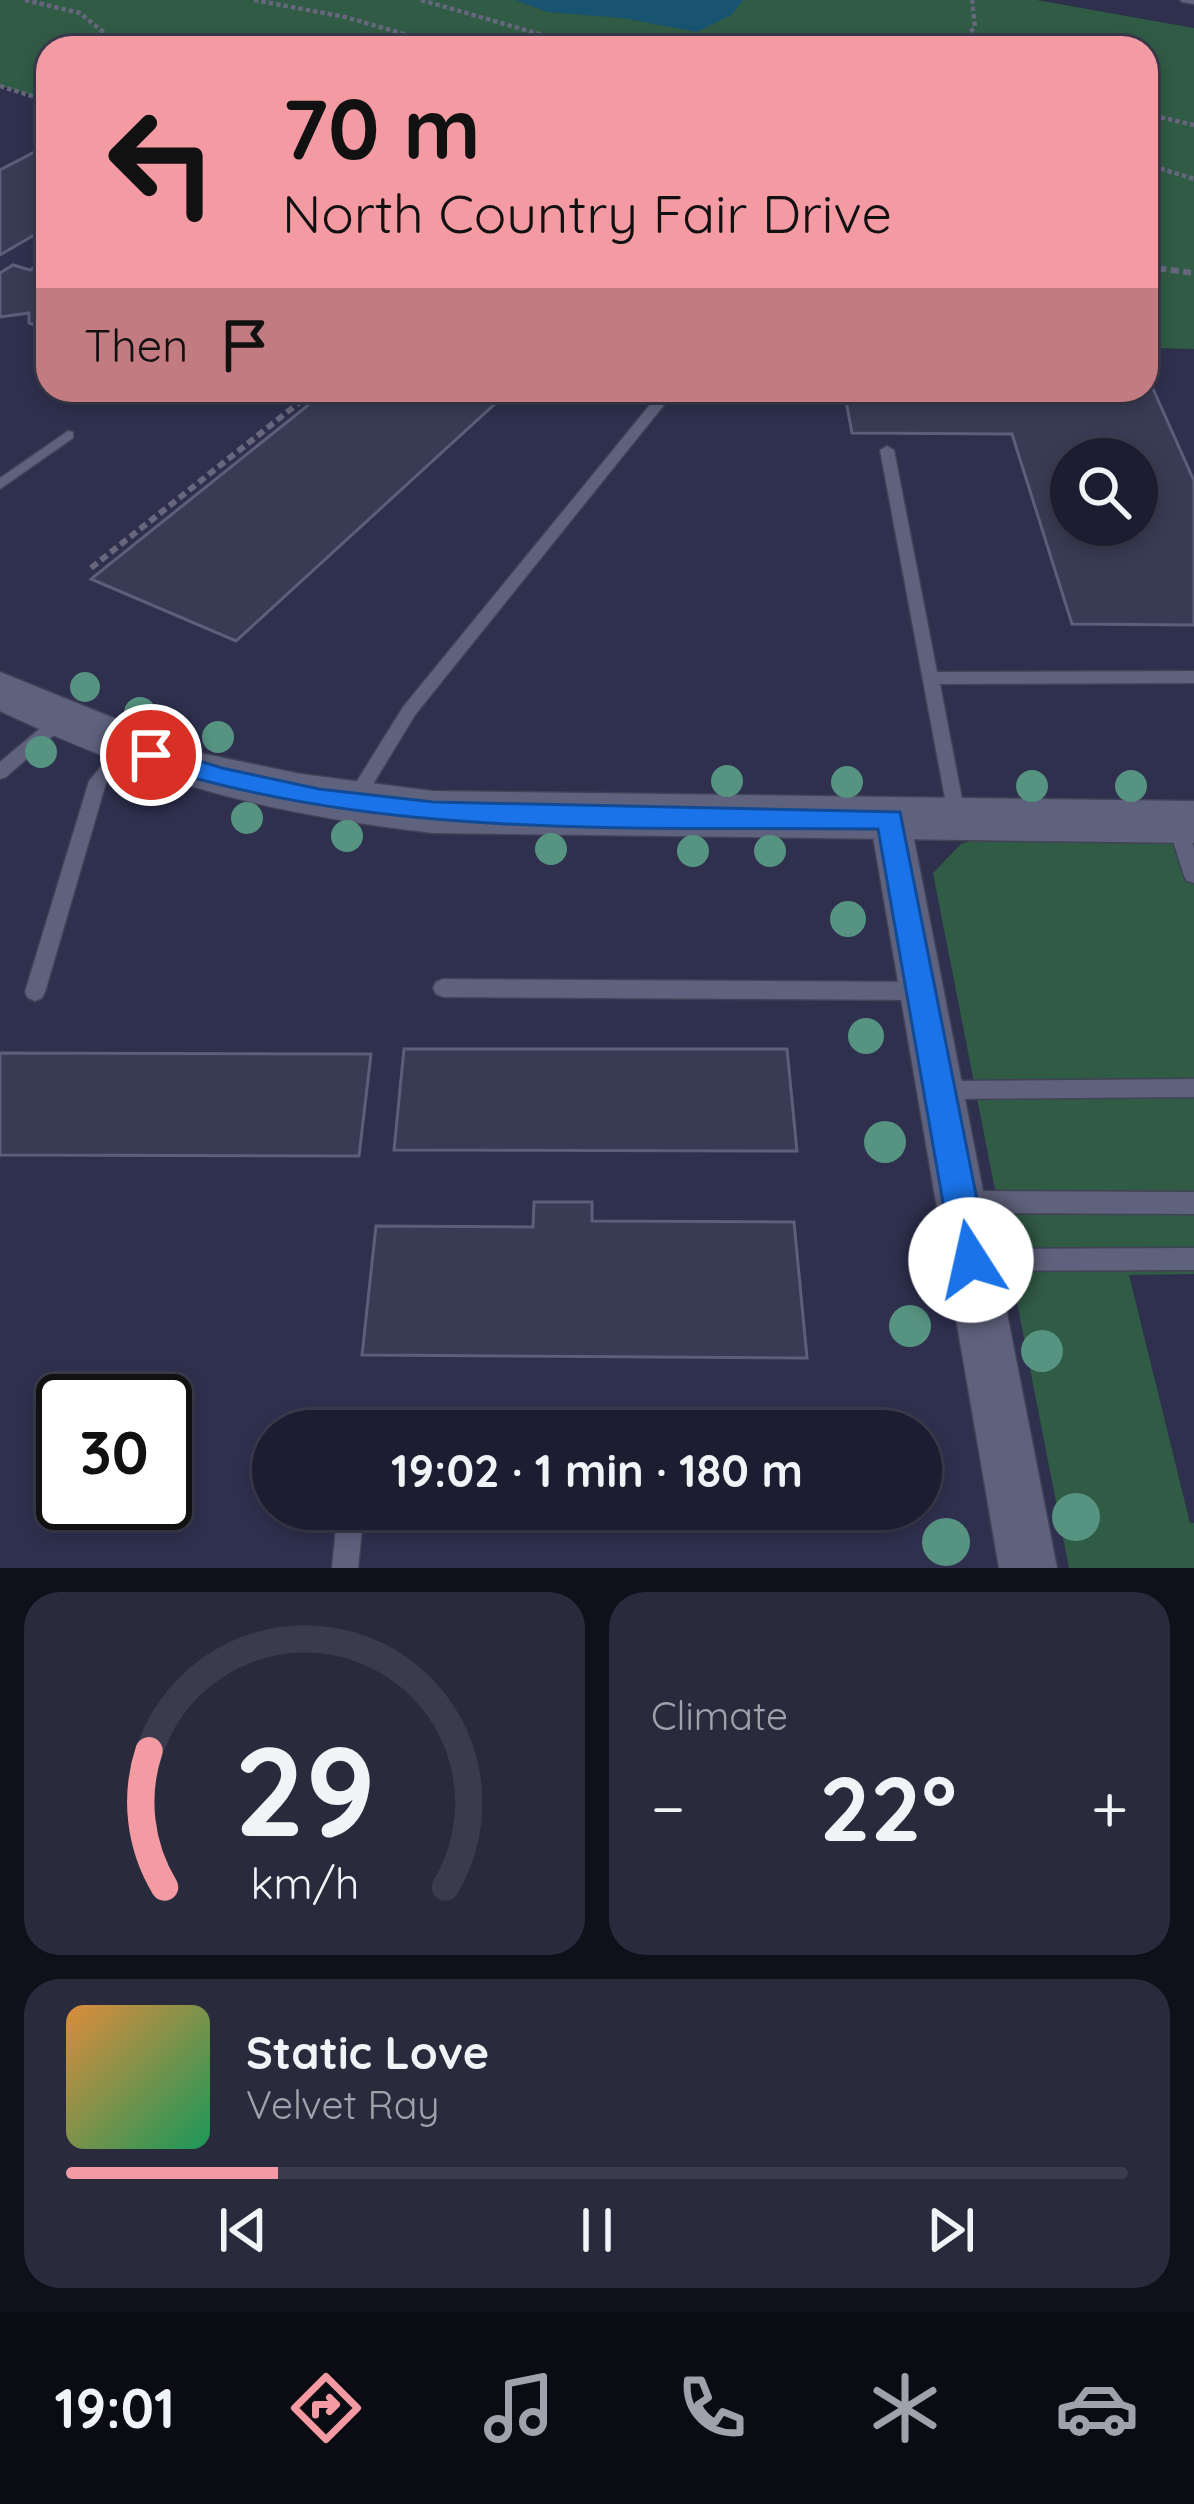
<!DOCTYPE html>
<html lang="en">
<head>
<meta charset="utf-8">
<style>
  body { margin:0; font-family:Quicksand,sans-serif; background:#292a3c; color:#f1f3f6; height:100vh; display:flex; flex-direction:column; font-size:45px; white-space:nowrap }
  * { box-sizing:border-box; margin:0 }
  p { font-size:39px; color:#a0a2ab }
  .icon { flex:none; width:66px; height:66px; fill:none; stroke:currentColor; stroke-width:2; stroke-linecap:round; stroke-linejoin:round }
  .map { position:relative; height:1568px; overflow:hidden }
  .sheet { display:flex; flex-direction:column; gap:24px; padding:24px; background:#0f101a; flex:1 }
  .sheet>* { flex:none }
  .banner { position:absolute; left:36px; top:36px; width:1122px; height:366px; border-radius:36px; box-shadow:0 6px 18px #0003,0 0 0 3px #3a3b4c; background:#f49aa3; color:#111; overflow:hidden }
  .controls { position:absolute; left:1050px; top:438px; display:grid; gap:24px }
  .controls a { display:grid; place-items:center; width:108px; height:108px; border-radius:50%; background:#1c1d30; box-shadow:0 6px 18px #0003,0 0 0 3px #3a3b4c; font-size:60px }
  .speed { position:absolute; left:36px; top:1374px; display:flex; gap:24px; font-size:60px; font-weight:700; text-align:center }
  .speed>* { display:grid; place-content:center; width:156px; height:156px; border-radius:50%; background:#1c1d30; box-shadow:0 6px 18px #0003,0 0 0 3px #3a3b4c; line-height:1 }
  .speed .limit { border:6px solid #111; border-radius:18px; background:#fff; color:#111 }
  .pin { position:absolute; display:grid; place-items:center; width:102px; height:102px; color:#fff; margin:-51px; border:6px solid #fff; border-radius:50%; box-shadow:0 3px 12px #0007 }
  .me { position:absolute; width:132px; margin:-66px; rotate:350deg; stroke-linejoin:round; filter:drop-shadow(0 0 9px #0008) }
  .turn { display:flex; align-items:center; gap:42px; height:252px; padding:0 48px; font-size:54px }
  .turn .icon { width:156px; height:156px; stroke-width:2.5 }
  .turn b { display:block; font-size:84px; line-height:102px }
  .then { display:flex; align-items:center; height:114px; padding:0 48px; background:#0003; gap:24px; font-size:45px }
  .big { font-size:90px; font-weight:700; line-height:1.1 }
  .sheet .tile { flex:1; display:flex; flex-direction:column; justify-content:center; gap:18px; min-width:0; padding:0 42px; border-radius:36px; background:#292a3c }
  .sheet .dial { align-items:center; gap:0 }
  .dial svg { height:312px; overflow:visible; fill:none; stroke:#3a3b4c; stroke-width:7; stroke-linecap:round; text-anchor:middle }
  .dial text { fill:#f1f3f6; stroke:none }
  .song { display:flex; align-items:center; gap:36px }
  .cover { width:144px; height:144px; border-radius:18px; background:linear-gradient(135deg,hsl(30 70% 55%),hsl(150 70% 35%)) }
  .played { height:12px; border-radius:6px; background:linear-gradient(90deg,#f49aa3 20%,#3a3b4c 20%) }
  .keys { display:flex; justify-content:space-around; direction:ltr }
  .heat { display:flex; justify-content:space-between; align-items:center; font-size:66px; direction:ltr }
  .sheet .tiles { flex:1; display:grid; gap:24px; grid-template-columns:1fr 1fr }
  .tile:last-child { grid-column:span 2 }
  .trip { position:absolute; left:252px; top:1410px; width:690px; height:120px; border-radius:60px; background:#1c1d30; box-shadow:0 6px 18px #0003,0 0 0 3px #3a3b4c; font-weight:700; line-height:120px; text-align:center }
  .menu { display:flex; height:192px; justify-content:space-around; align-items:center; background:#0b0c13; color:#a0a2ab }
  .menu .icon { width:84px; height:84px }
  .menu .on { color:#f49aa3 }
  .menu b { font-size:54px; color:#f1f3f6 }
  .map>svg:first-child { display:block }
  .built { fill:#2e304e; fill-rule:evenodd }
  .green { fill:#305b45 }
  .water { fill:#195372 }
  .building { fill:#393b54; stroke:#5c5e7a; stroke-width:3; fill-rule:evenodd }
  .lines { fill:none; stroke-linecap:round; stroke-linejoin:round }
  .lane-casing { stroke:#414256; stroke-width:3 }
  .street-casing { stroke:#414256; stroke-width:3 }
  .secondary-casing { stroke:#414256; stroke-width:3 }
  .path-far1 { stroke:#66677c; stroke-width:4.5; stroke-dasharray:4.5 3; stroke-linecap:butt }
  .path { stroke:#66677c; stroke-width:6; stroke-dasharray:8 4.5; stroke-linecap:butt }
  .lane { fill:#5f627d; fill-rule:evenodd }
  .street { fill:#5f627d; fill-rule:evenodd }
  .secondary { fill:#5f627d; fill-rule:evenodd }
  .tree { fill:#569380 }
  .route { fill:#1a73e8; stroke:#114b97; stroke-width:3 }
</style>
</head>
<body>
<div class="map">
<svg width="1194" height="1568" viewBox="0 0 1194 1568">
  <rect width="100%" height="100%" fill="#262740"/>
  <!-- built -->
  <g class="built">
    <path d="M 1037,0 L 1194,0 L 1194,28 Z"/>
    <path d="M 0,87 L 48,101 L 48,390 L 1146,390 L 1146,348 L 1194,349 L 1194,1568 L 0,1568 ZM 1071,459 L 1137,459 L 1137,525 L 1071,525 ZM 63,1401 L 165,1401 L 165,1503 L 63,1503 ZM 273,1431 L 921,1431 L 921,1509 L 273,1509 Z"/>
  </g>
  <!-- green -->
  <g class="green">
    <path d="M 0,0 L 1037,0 L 1194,28 L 1194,349 L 1146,348 L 1146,48 L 48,48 L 48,100 L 0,86 Z"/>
    <path d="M 979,838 L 1194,841 L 1194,1274 L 1129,1275 L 1190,1523 L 1194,1523 L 1194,1568 L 1069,1568 L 933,873 L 961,844 Z"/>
  </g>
  <!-- water -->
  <path class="water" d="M 515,0 L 743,0 L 731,15 L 697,32 L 622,18 L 548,12 Z"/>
  <!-- building -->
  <g class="building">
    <path d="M 48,145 L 48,227 L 0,255 L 0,170 Z"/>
    <path d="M 48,259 L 48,330 L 29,323 L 29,313 L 0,317 L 0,273 L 13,265 L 30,270 Z"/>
    <path d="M 1146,373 L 1194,481 L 1194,625 L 1072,624 L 1012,434 L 852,433 L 844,390 L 1146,390 ZM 1071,459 L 1137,459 L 1137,525 L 1071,525 Z"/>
    <path d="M 327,390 L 510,390 L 236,641 L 91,579 Z"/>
    <path d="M 404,1049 L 787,1049 L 797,1151 L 394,1150 Z"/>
    <path d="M 0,1053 L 371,1054 L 359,1156 L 0,1155 Z"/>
    <path d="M 534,1202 L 592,1202 L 592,1221 L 794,1222 L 807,1358 L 362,1355 L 376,1226 L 533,1227 Z"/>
  </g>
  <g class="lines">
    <!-- lane casing -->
    <g class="lane-casing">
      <g id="lane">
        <path d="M 1180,0 L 1194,0 L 1194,4 L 1182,2 Z"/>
        <path d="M 662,390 L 676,390 L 415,715 L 361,804 L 349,804 L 346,799 L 349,794 L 403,707 Z"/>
        <path d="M 68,431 L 73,432 L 73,438 L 0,489 L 0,478 Z"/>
        <path d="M 887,446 L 894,450 L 937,672 L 1194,671 L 1194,683 L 940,684 L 966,820 L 964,825 L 950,825 L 880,450 Z"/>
        <path d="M 63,712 L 69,714 L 72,718 L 69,722 L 6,777 L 0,779 L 0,762 L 57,714 Z"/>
        <path d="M 128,740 L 137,746 L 106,783 L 45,992 L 42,998 L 35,1001 L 28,998 L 25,992 L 89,781 L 122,741 Z"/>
        <path d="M 1176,815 L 1183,817 L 1194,848 L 1194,883 L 1187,881 L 1184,876 L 1167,822 L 1169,817 Z"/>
        <path d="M 443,979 L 922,982 L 929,985 L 932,991 L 929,997 L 922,1000 L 443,997 L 436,994 L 433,988 L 436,982 Z"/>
        <path d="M 1194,1079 L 1194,1097 L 940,1099 L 932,1097 L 929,1090 L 932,1083 L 940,1081 Z"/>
        <path d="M 965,1191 L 1194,1192 L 1194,1214 L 965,1213 L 957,1210 L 954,1202 L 957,1194 Z"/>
        <path d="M 1194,1248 L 1194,1270 L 976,1271 L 968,1268 L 964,1260 L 968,1252 L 976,1249 Z"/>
        <path d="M 338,1509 L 364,1509 L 358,1568 L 332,1568 Z"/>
      </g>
    </g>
    <!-- street casing -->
    <g class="street-casing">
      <path id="street" d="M 890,804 L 904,808 L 910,819 L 1057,1568 L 999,1568 L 870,819 L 876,808 Z"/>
    </g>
    <!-- secondary casing -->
    <g class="secondary-casing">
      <path id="secondary" d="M 0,672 L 200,753 L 301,774 L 433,791 L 1194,801 L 1194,843 L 433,833 C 264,813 154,784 0,711 Z"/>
    </g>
    <!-- path-far1 -->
    <g class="path-far1">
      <path d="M 25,0 L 80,13 L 113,40 L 151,48"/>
      <path d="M 254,0 L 345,17 L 453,48"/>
      <path d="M 421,0 L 588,48"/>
      <path d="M 955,48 L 975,27 L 972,0"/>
      <path d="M 0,86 L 48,101"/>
      <path d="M 1146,114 L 1194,125"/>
      <path d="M 1146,164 L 1194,179"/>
    </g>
    <!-- path -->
    <g class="path">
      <path d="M 1146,267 L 1194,273"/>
      <path d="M 91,568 L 315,390"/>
    </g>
    <!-- lane -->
    <use href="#lane" class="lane"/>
    <!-- street -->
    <use href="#street" class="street"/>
    <!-- secondary -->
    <use href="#secondary" class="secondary"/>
  </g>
  <!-- trees -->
  <g class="tree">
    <circle cx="85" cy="687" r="15"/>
    <circle cx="140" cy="713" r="16"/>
    <circle cx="218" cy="737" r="16"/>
    <circle cx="41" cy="752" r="16"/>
    <circle cx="727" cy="781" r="16"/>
    <circle cx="847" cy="782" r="16"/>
    <circle cx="1032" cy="786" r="16"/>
    <circle cx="1131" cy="786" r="16"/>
    <circle cx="138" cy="787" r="16"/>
    <circle cx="247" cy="818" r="16"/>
    <circle cx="347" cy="836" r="16"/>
    <circle cx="551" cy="849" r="16"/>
    <circle cx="693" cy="851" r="16"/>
    <circle cx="770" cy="851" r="16"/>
    <circle cx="848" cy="919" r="18"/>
    <circle cx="866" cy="1036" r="18"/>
    <circle cx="885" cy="1142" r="21"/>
    <circle cx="910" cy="1326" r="21"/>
    <circle cx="1042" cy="1351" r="21"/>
    <circle cx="1076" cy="1517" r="24"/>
    <circle cx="946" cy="1542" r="24"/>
  </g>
  <!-- route -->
  <path class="route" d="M 151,746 L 222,768 L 319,789 L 433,802 L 900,812 L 989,1260 L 983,1272 L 971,1277 L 958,1272 L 953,1260 L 878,829 C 630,826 380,841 141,762 L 141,748 Z"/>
</svg>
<div class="controls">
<a><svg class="icon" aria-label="search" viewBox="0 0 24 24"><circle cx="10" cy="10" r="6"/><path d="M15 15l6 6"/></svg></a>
</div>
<div class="speed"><div class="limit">30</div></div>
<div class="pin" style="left:151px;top:755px;background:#d93025"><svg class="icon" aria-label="arrive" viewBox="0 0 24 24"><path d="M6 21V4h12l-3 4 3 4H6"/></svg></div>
<svg class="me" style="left:971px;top:1260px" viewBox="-20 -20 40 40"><circle r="19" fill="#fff"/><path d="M0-13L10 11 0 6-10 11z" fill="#1a73e8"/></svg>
<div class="trip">19:02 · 1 min · 180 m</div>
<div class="banner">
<div class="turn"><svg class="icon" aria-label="left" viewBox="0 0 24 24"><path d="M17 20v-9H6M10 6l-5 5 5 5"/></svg><div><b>70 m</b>North Country Fair Drive</div></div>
<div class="then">Then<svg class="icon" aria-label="arrive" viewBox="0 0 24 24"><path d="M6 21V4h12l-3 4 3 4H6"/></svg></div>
</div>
</div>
<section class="sheet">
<div class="tiles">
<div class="tile dial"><svg viewBox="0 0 100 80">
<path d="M14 69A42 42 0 1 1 86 69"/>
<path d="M14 69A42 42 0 0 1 10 34" stroke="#f49aa3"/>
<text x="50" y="56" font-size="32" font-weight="700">29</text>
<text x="50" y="72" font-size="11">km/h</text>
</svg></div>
<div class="tile"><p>Climate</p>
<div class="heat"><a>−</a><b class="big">22°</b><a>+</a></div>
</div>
<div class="tile">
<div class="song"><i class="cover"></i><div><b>Static Love</b><p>Velvet Ray</p></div></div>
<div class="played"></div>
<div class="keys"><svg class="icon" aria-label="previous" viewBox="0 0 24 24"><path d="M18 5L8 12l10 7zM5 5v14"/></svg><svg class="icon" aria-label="pause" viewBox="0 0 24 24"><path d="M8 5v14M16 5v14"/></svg><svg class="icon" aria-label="next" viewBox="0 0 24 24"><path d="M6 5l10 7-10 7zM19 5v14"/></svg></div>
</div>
</div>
</section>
<nav class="menu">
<b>19:01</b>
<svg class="icon on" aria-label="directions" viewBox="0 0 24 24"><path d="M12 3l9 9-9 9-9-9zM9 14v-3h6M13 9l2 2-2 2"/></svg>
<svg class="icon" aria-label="music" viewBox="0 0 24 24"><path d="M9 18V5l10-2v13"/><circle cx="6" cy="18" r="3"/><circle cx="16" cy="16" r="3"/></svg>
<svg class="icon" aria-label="phone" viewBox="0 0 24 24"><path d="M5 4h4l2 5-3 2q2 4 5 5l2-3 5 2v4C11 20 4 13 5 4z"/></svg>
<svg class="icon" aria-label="climate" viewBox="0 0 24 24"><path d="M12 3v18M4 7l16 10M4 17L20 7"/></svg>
<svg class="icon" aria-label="car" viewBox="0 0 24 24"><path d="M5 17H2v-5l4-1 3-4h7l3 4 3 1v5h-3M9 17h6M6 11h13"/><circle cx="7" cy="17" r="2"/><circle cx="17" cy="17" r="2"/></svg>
</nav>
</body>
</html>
